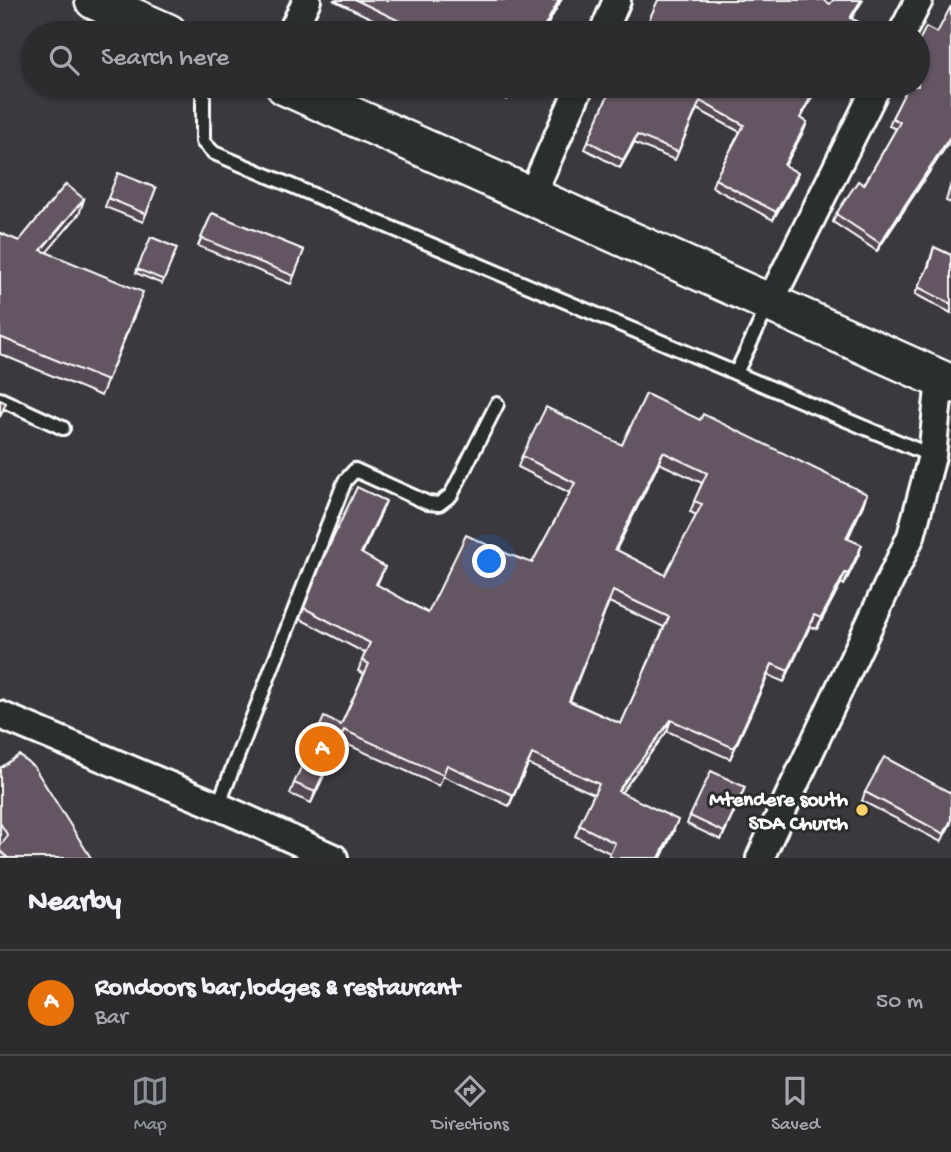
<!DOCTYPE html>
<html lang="en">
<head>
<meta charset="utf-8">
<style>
	body { margin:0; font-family:"Gochi Hand",sans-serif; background:#38373a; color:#f1f3f6 }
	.you { position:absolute; left:490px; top:562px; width:24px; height:24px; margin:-18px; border:5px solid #fff; border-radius:50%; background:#1a73e8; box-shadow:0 0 0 10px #1a73e833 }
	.badge { display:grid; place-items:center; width:46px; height:46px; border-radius:50%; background:#8c9099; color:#fff; font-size:23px; font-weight:700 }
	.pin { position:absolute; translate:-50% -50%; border:4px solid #fff; box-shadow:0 2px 7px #0006 }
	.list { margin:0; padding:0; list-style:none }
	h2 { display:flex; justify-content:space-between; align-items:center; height:91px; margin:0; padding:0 28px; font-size:30px }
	h2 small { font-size:23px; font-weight:400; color:#a6a7aa }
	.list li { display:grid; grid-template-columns:46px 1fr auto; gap:21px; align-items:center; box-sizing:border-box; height:105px; padding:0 28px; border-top:2px solid #48474a }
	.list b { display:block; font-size:26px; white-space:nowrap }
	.list p { margin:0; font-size:23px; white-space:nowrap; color:#a6a7aa }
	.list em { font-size:23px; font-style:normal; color:#a6a7aa }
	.icon { flex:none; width:38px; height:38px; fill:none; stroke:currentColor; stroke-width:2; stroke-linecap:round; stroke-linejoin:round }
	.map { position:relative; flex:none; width:951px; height:858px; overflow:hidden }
	.search { position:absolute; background:#2c2b2e; box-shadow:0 2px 5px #0004; left:21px; right:21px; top:21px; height:77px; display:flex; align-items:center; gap:18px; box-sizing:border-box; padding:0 24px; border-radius:38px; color:#a6a7aa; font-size:26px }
	.sheet { height:196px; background:#2c2b2e }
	nav { display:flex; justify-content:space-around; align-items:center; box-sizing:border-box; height:98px; border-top:2px solid #48474a; background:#2c2b2e; font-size:19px; color:#a6a7aa }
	nav a { display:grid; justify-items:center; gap:4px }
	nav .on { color:#8c9099 }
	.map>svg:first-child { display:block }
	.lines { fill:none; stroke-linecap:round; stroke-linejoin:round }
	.lane-casing { stroke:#fff; stroke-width:18 }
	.street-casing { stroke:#fff; stroke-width:32 }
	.secondary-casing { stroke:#fff; stroke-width:42 }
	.lane { stroke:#2a2d2e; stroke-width:12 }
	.street { stroke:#2a2d2e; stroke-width:26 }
	.secondary { stroke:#2a2d2e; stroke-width:37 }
	.wall { fill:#554a54; stroke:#fff; stroke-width:2; fill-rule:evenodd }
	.shaded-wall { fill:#453c45; stroke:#fff; stroke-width:2 }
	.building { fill:#635662; stroke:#fff; stroke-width:2; fill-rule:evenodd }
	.poi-dot { fill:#ffd166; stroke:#2a2d2e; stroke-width:2.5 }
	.labels { text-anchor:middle; stroke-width:6; stroke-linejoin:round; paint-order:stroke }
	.poi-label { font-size:21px; font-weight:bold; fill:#fff; stroke:#2a2d2e; text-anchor:end }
</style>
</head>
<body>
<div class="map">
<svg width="951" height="858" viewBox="0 0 951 858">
	<rect width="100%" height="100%" fill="#3b393e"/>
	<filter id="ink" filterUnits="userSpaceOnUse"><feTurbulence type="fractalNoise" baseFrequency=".0143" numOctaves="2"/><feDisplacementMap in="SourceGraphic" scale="14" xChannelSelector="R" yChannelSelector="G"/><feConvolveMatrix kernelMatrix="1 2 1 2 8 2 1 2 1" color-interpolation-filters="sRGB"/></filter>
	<g filter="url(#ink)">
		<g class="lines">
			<defs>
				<g id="lane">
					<path d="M203 86V142L214 153 932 456"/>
					<path d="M736 373 769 304"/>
					<path d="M0 399 63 428"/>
					<path d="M218 806 345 481 355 470 428 503 439 504 451 495 497 404"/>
				</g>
				<g id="street">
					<path d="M291 33 307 0"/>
					<path d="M603 33 617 0"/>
					<path d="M902 33 919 0"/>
					<path d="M531 197 580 86"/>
					<path d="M769 304 877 86"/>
					<path d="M0 715 218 806 334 858"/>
					<path d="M760 858 911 536 932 456 940 379"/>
				</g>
				<g id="secondary">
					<path d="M94 0 168 33"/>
					<path d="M285 86 951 384"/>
				</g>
			</defs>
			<!-- lane casing -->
			<use href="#lane" class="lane-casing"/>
			<!-- street casing -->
			<use href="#street" class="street-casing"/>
			<!-- secondary casing -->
			<use href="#secondary" class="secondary-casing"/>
			<!-- lane -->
			<use href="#lane" class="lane"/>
			<!-- street -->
			<use href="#street" class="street"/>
			<!-- secondary -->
			<use href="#secondary" class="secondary"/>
		</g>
		<!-- wall -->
		<g class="wall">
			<path d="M333 0H561L543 33H402Z"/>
			<path d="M937 33 951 139 877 251 833 222 836 214 864 185 896 129 889 126 892 118Z"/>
			<path d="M481 86H514L507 100Z"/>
			<path d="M612 86 801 118 807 122 804 130 785 166 798 173 795 181 773 220 712 187 715 179 740 132 697 109 675 160 634 143 620 168 585 149Z"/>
			<path d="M118 173 156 188 143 222 105 207Z"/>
			<path d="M951 183V203L946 201Z"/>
			<path d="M84 199 79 214 46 252 138 307 101 396 0 354V233L19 241Z"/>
			<path d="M212 213 304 250 291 284 198 246Z"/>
			<path d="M151 237 177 248 162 284 136 273Z"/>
			<path d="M934 247 951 255V313L915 294 927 269Z"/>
			<path d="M646 394 863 505 848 538 862 545 858 556 844 585 841 583 817 629 810 626 784 682 768 675 730 759 667 731 621 793 674 831 661 858H608L610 853 575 836 594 794 528 764 509 806 443 776 439 786 340 741 311 803 290 794 294 783 341 725 364 674 358 671 365 653 300 619 325 555 382 511 362 554 385 567 377 585 428 613 510 555 532 563 570 493 518 467 522 456 622 445ZM659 463 702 483 690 512 697 515 665 575 616 550ZM609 602 664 627 621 724 570 701Z"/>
			<path d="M0 768 91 858H0Z"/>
			<path d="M865 792 951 793V823L941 842 862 801Z"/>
			<path d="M742 795 721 840 687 824 690 816Z"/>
		</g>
		<!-- shaded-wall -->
		<g class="shaded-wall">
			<path d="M559 0H561L543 33H541Z"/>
			<path d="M861 0H863L847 26 850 18Z"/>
			<path d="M816 86H818L797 126 800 118Z"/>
			<path d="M807 122 804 130 781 173 784 165Z"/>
			<path d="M637 135 634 143 620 168 623 160Z"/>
			<path d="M951 135V139L877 251 880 243Z"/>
			<path d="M798 173 795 181 773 220 776 212Z"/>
			<path d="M84 199 79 214 36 265 41 250Z"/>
			<path d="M663 452 659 463 611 560 615 549Z"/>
			<path d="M867 494 863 505 843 549 846 538Z"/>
			<path d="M386 501 382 511 357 564 361 553Z"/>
			<path d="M862 545 858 556 844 585 848 574Z"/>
			<path d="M845 573 841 583 817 629 821 618Z"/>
			<path d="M814 615 810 626 784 682 788 671Z"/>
			<path d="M772 664 768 675 730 759 734 748Z"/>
			<path d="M671 720 667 731 614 802 618 791Z"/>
			<path d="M344 730 340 741 311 803 315 792Z"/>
			<path d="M532 754 528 764 509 806 513 795Z"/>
			<path d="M745 787 742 795 721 840 724 832Z"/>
			<path d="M678 820 661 858H659Z"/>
		</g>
		<!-- building -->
		<g class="building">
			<path d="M356 0H559L541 33H424Z"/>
			<path d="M658 0H823L830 4 833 0H861L850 18 859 22 854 33H643Z"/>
			<path d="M951 6V135L880 243 836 214 858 181 864 185 900 122 892 118 908 86H918V43L926 27 937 33Z"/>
			<path d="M501 86H513L510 91Z"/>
			<path d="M612 86H816L800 118 807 122 784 165 798 173 776 212 715 179 744 125 700 101 678 152 637 135 623 160 588 141Z"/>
			<path d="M118 173 156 188 146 214 108 198Z"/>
			<path d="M66 184 84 199 41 250 143 292 107 381 0 337V233L19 241Z"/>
			<path d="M212 213 304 250 294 276 201 238Z"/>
			<path d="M151 237 177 248 164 280 137 269Z"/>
			<path d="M934 247 951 255V304L918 287 929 266Z"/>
			<path d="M646 394 700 420 703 414 867 494 846 538 862 545 848 574 845 573 821 618 814 615 788 671 772 664 734 748 671 720 618 791 678 820 659 858H613L609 856 615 843 579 825 599 784 532 754 513 795 447 765 443 775 344 730 315 792 294 783 324 717 341 725 369 664 362 660 370 643 304 608 325 555 357 487 386 501 361 553 385 567 376 584 428 613 466 535 510 555 532 563 575 483 522 456 546 407 622 445ZM663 452 707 473 694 501 702 504 665 575 615 549ZM613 591 669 617 621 724 569 701Z"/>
			<path d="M0 400 6 403 0 417Z"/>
			<path d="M19 755 34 767 91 858H8L0 851V846L8 836 0 823V768Z"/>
			<path d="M884 757 951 793V820L944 834 865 792Z"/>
			<path d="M711 771 745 787 724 832 690 816Z"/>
		</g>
	</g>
	<!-- markers -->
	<circle class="poi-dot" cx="862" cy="810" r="7"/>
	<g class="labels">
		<!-- poi labels -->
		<g class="poi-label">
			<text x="848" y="805">Mtendere south<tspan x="848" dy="24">SDA Church</tspan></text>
		</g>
	</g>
</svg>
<div class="you"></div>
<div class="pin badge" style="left:322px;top:749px;background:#e8710a">A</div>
<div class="search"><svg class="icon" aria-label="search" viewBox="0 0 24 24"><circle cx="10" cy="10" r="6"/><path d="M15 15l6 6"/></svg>Search here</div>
</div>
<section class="sheet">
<h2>Nearby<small></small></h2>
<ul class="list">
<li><span class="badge" style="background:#e8710a">A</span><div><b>Rondoors bar,lodges &amp; restaurant</b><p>Bar</p></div><em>50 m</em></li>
</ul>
</section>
<nav>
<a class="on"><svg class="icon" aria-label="map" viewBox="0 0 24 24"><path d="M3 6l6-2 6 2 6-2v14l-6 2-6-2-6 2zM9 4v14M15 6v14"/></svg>Map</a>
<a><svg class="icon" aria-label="directions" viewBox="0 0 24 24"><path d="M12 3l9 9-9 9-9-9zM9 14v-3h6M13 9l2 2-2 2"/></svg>Directions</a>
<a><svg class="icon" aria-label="saved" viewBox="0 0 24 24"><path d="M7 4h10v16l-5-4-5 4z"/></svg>Saved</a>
</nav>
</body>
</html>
